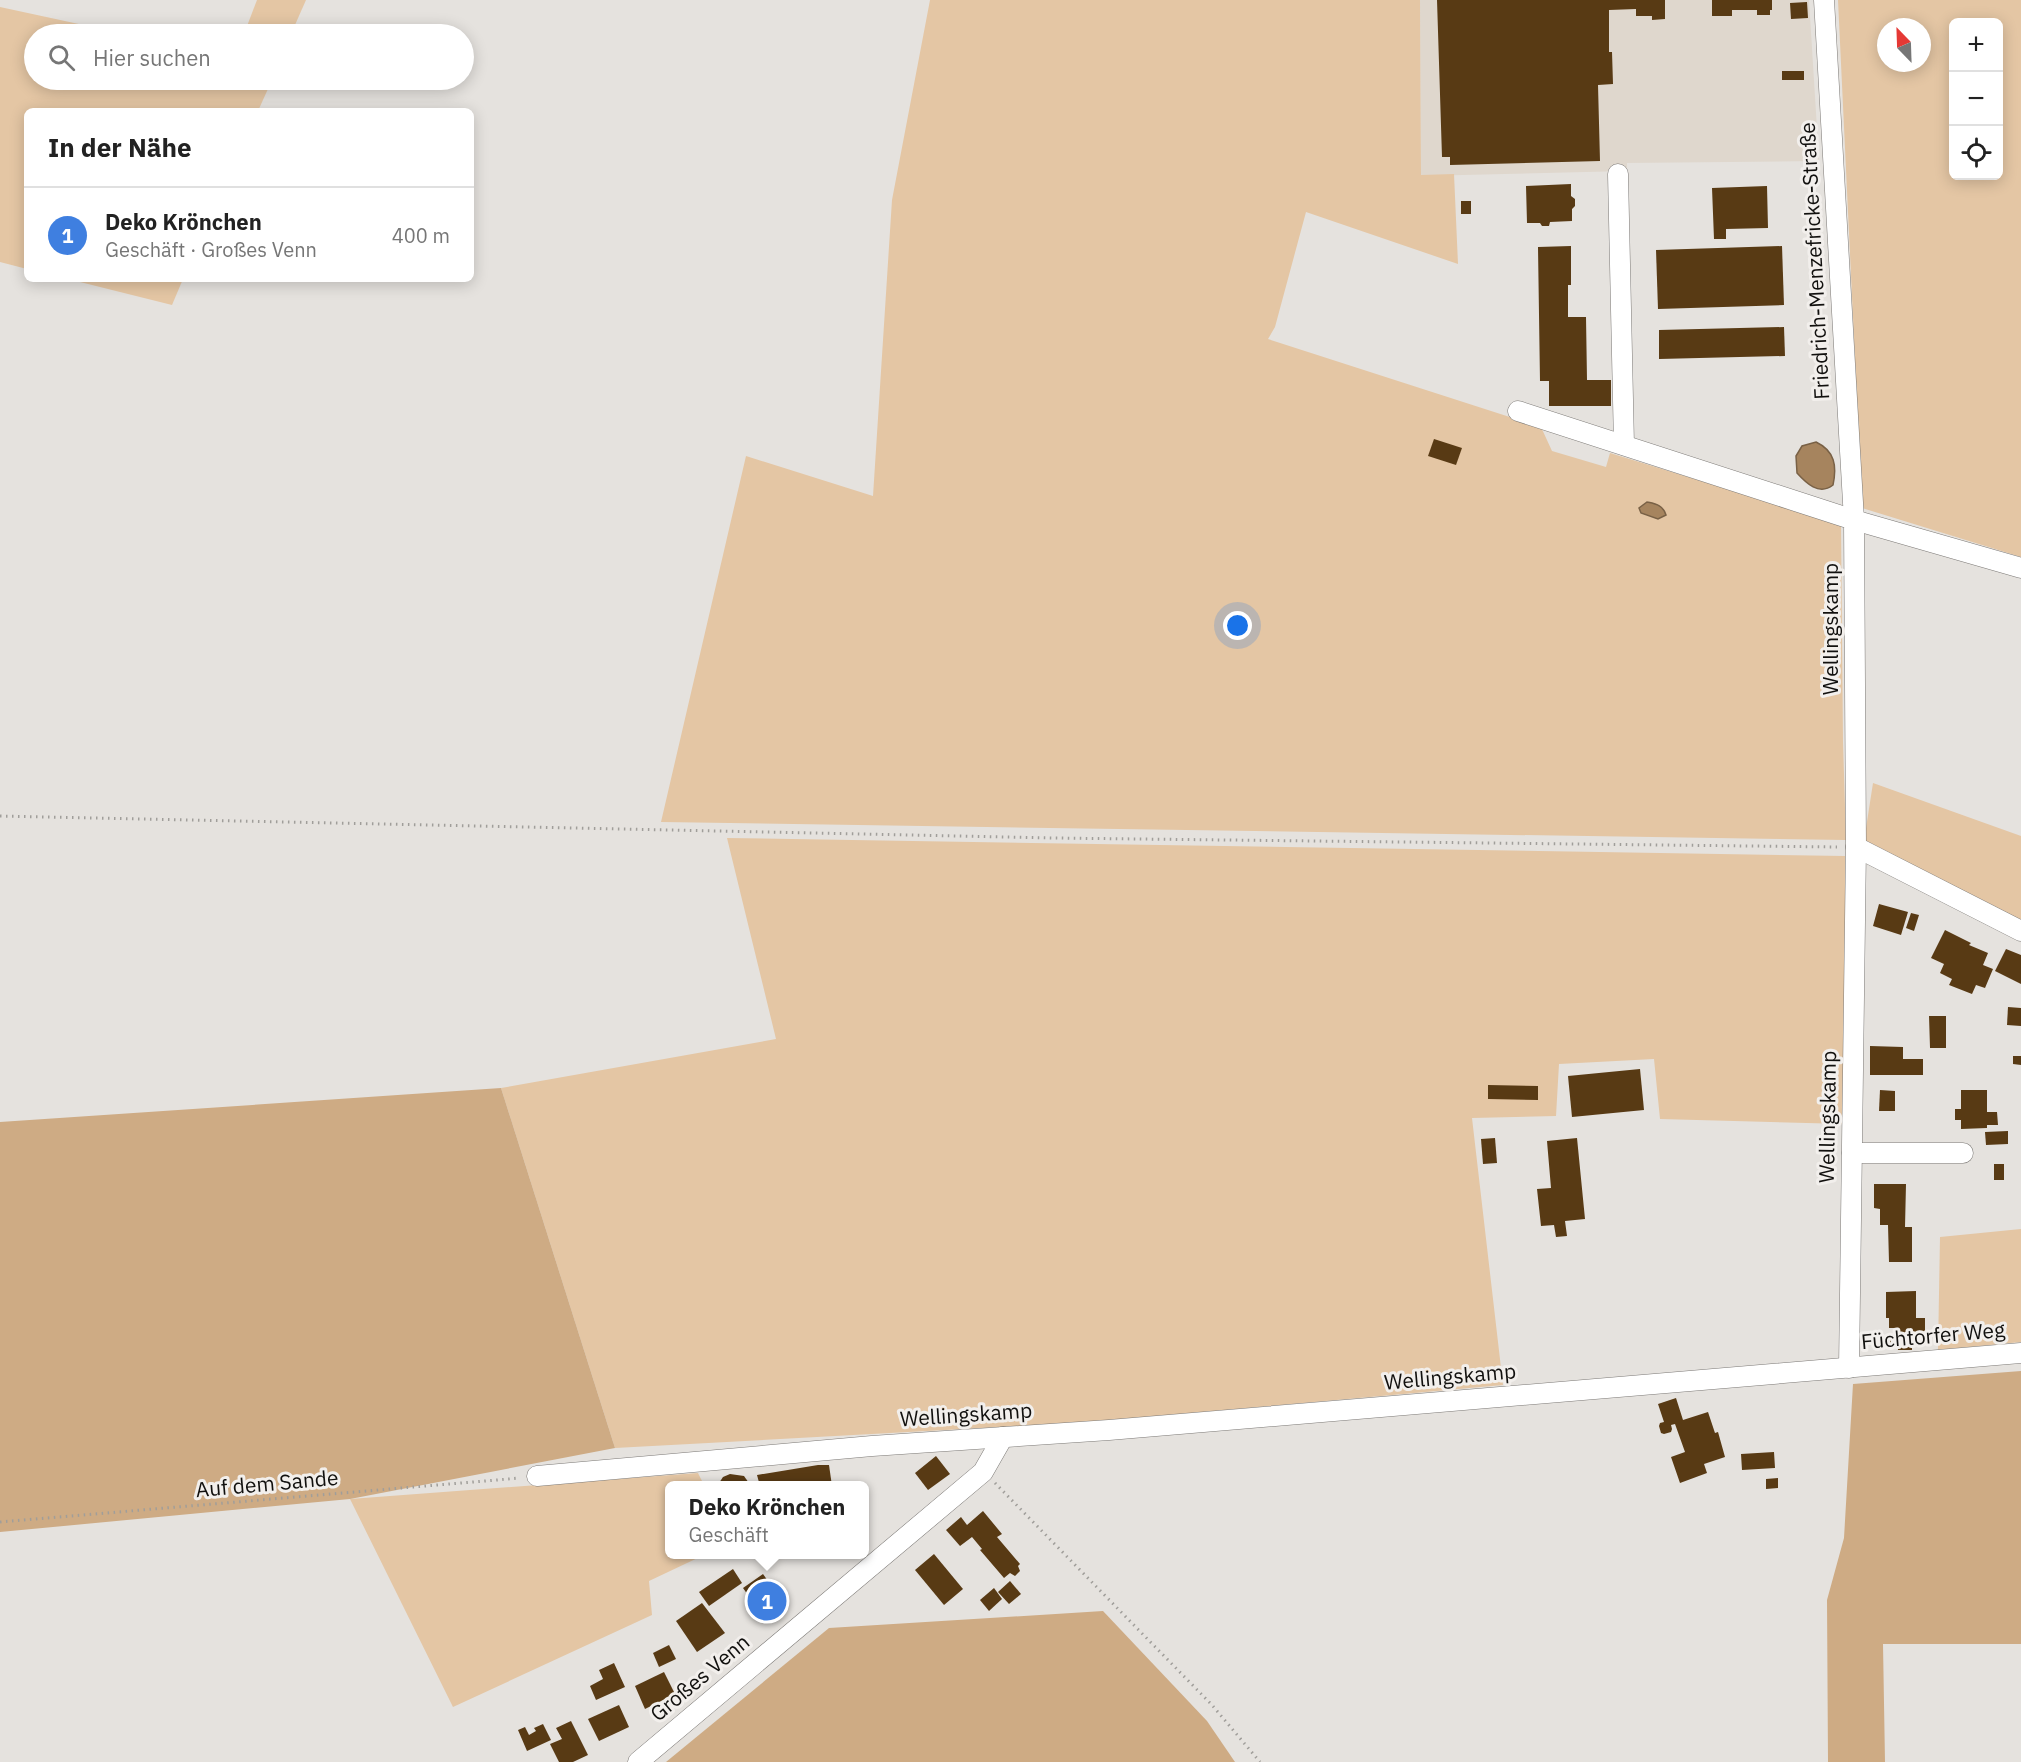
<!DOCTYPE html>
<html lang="de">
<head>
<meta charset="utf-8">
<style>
	body { margin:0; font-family:"IBM Plex Sans",sans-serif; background:#f2f2f2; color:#222 }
	.controls { position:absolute; right:18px; top:18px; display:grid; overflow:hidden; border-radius:9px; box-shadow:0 3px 15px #0003 }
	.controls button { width:54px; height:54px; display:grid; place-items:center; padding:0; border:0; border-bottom:2px solid #e0e0e0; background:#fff; color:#222; font:30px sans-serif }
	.compass { position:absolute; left:1877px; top:18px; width:54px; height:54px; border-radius:50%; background:#fff; box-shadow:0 3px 15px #0003; rotate:337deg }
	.you { position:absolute; left:1238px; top:626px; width:21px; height:21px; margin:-15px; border:4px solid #fff; border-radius:50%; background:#1a73e8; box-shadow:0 0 0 9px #1a73e833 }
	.badge { display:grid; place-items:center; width:39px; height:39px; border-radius:50%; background:#7c3aed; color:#fff; font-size:20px; font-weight:700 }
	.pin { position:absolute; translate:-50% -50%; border:3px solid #fff; box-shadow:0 2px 6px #0006 }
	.popup { position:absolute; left:665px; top:1481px; width:204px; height:78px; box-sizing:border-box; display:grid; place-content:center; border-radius:9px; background:#fff; filter:drop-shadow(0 2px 4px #0005); font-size:20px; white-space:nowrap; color:#767676 }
	.popup b { font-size:22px; color:#222 }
	.popup::after { content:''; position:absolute; left:50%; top:100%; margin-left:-12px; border:12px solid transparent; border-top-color:#fff }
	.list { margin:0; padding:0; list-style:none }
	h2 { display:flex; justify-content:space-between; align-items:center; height:78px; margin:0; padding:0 24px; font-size:26px }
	h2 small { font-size:20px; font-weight:400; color:#767676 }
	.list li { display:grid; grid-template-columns:39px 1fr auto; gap:18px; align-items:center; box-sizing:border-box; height:96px; padding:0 24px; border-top:2px solid #e0e0e0 }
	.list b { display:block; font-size:22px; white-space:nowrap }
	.list p { margin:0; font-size:20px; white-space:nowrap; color:#767676 }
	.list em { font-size:20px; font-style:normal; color:#767676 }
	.icon { flex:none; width:33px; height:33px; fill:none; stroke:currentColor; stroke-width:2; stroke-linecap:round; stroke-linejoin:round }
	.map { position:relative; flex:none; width:2021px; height:1762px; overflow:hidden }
	.search { position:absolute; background:#fff; box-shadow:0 3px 15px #0003; left:24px; top:24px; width:450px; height:66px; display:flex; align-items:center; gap:15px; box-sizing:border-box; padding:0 21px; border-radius:33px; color:#767676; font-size:22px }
	.panel { position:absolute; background:#fff; box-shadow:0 3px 15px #0003; left:24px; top:108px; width:450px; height:174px; border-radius:9px }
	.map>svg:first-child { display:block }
	.built { fill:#dfd7cd }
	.green { fill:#e4c6a4; fill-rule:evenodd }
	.forest { fill:#ceab84 }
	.water { fill:#a6845e; stroke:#796146; stroke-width:1.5 }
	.building { fill:#583a14 }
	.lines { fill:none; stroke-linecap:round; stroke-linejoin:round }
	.minor-casing { stroke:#7c7976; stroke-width:21 }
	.path { stroke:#a09e9a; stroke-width:3; stroke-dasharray:1.5 4.5; stroke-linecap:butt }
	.minor { stroke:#fff; stroke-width:20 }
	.labels { text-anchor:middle; stroke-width:6; stroke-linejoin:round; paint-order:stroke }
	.street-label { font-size:21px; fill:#11100e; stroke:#f2efec }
</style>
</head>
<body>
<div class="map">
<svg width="2021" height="1762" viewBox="0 0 2021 1762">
	<rect width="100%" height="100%" fill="#e5e2de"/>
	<!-- built -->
	<path class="built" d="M1420 0H1809L1819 161 1627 163V171L1421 176Z"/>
	<!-- green -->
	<g class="green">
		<path d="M257 0H306L291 34H244Z"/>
		<path d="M930 0H1420L1421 175 1454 174 1458 264 1306 212 1275 327 1268 339 1541 427 1552 451 1606 467 1610 453 1841 524 1843 742 1846 840 661 822 746 456 873 496 892 200Z"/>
		<path d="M1838 0H2021V557L1862 508ZM1954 22H1998V176H1954ZM1886 27H1922V63H1886Z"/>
		<path d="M0 7 125 34H34V80H272L258 111H27V269L0 262Z"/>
		<path d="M68 279H183L172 305Z"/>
		<path d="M1873 783 2021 836V920L1864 841Z"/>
		<path d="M727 838 1845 856V1124L1660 1119 1654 1059 1559 1064 1556 1116 1472 1118 1503 1385 1092 1422 615 1448 501 1088 776 1039Z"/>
		<path d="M2021 1229V1342L1938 1350 1940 1237Z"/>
		<path d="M698 1473 704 1485 670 1486V1554L704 1555 649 1581 652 1615 453 1707 350 1499Z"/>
	</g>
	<!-- forest -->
	<g class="forest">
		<path d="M501 1088 615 1448 350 1499 0 1532V1122Z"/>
		<path d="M2021 1371V1644H1883L1885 1762H1828L1827 1600 1844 1538 1853 1384Z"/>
		<path d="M1103 1611 1207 1721 1235 1762H666L829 1628Z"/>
	</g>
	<!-- water -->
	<g class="water">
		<path d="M1816 442C1835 451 1837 466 1833 485 1819 496 1806 483 1797 473L1796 456 1802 446Z"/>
		<path d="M1647 502C1656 504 1663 505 1666 515L1658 519 1641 513 1639 508Z"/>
	</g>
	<!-- building -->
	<g class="building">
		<path d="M1437 0H1665V19L1652 20V16H1636V9L1609 10V52H1612L1613 84 1598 85 1600 161 1450 165V157H1442Z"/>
		<path d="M1712 0H1772V10H1770V15H1757V10H1732V16H1712Z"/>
		<path d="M1807 2 1808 18 1791 19 1790 3Z"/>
		<rect x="1782" y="71" width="22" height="9"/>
		<path d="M1571 184V196L1575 199V206L1572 209V221L1550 222 1549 226H1542L1540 223H1527L1526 186Z"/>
		<path d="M1767 186 1768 228 1726 229V239H1714L1712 188Z"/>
		<rect x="1461" y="201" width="10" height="13"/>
		<path d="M1571 246V285H1568V317H1586L1587 380H1611V406H1549V381H1540L1538 247Z"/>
		<path d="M1782 246 1784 305 1658 309 1656 250Z"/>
		<path d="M1784 327 1785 356 1659 359V330Z"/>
		<path d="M1434 439 1462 448 1456 465 1428 456Z"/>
		<path d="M1879 904 1908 912 1901 935 1873 926Z"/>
		<path d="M1911 913 1919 915 1914 931 1906 928Z"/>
		<path d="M1945 930 1971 943 1969 945 1988 953 1983 965 1993 969 1985 988 1976 985 1972 994 1949 985 1952 979 1940 973 1944 964 1931 958Z"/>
		<path d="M2006 949 2021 955V984L1995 971Z"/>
		<path d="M2008 1007 2021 1008V1026L2007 1025Z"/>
		<path d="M1929 1016H1946V1048H1930Z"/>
		<path d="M1870 1046 1903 1047V1059H1923V1075H1870Z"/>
		<path d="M2013 1056H2021V1065L2013 1064Z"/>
		<path d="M1640 1069 1644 1110 1572 1117 1568 1076Z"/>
		<path d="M1488 1085 1538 1086V1100L1488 1099Z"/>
		<path d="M1880 1090 1895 1091V1111H1879Z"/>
		<path d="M1961 1090H1987V1112H1997L1998 1125H1987V1128L1961 1129V1120H1955V1109H1961Z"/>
		<path d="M2008 1131V1144L1986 1145 1985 1132Z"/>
		<path d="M1495 1138 1497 1163 1483 1164 1481 1139Z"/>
		<path d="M1577 1138 1585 1219 1565 1221 1567 1236 1556 1237 1554 1225 1541 1226 1537 1189 1551 1188 1547 1141Z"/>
		<rect x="1994" y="1164" width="10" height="16"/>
		<path d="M1874 1184H1906L1905 1227H1912V1262H1889L1888 1225H1880V1209L1874 1208Z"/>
		<path d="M1916 1291V1318H1925V1338H1912V1350H1898L1897 1337H1894V1328H1889V1318H1886V1292Z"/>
		<rect x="1873" y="1336" width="18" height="12"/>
		<path d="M1676 1398 1683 1420 1708 1412 1715 1433 1718 1432 1725 1457 1704 1464 1707 1473 1680 1483 1671 1457 1685 1452 1675 1424 1671 1425 1672 1429 1671 1432 1664 1434 1661 1433 1659 1426 1660 1423 1664 1422 1658 1404Z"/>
		<path d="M1774 1452 1775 1468 1742 1470 1741 1454Z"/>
		<path d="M936 1456 950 1474 928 1490 915 1473Z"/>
		<path d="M818 1465H829L832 1486H760L757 1475Z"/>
		<path d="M730 1474 744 1476 751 1486H717L723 1477Z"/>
		<path d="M1778 1478V1488L1766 1489V1479Z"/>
		<path d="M983 1511 1002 1534 997 1537 1020 1564 1018 1566 1020 1571 1015 1576 1010 1573 1004 1578 980 1550 982 1549 972 1537 960 1546 946 1530 961 1517 967 1525Z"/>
		<path d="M934 1554 963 1589 944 1605 915 1570Z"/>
		<path d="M733 1569 742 1583 709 1606 699 1592Z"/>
		<path d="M763 1574 782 1601 759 1616 753 1607 755 1605 743 1588Z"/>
		<path d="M1010 1581 1021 1594 1009 1604 998 1592Z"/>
		<path d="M994 1588 1002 1599 989 1611 980 1600Z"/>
		<path d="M702 1603 725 1633 697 1652 676 1621Z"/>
		<path d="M669 1645 676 1659 659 1667 653 1653Z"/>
		<path d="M614 1663 625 1687 596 1700 590 1686 603 1679 599 1670Z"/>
		<path d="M664 1672 675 1694 645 1709 635 1686Z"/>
		<path d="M619 1705 629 1727 599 1741 588 1719Z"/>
		<path d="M571 1721 588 1755 573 1762H559L550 1744 562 1739 556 1728Z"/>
		<path d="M543 1724 551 1740 527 1751 518 1730 525 1727 529 1735 536 1731 534 1728Z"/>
	</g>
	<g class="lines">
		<defs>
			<g id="minor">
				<path d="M1824 0 1854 520 2021 568"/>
				<path d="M1618 174 1624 445"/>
				<path d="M1518 411 1854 520 1856 847 1849 1368"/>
				<path d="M1856 847 2021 931"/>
				<path d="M1852 1153H1963"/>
				<path d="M537 1476 872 1446 1109 1430 2021 1353"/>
				<path d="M638 1762 983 1472 1003 1437"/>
			</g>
		</defs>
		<!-- minor casing -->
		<use href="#minor" class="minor-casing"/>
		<!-- path -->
		<g class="path">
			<path d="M0 816 1053 838 1837 847"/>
			<path d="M995 1483 1212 1705 1260 1762"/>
			<path d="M0 1522 520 1478"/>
		</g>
		<!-- minor -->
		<use href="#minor" class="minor"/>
	</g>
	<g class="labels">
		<!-- street labels -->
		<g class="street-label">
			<text transform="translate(1815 261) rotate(-93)" y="7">Friedrich-Menzefricke-Straße</text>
			<text transform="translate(1831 629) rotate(-90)" y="7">Wellingskamp</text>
			<text transform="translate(1828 1117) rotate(-89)" y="7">Wellingskamp</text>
			<text transform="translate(1933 1336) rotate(-5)" y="7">Füchtorfer Weg</text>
			<text transform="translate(1450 1377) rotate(-5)" y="7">Wellingskamp</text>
			<text transform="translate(966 1415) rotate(-4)" y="7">Wellingskamp</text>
			<text transform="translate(267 1484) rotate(-5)" y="7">Auf dem Sande</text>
			<text transform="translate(700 1678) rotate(-40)" y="7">Großes Venn</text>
		</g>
	</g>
</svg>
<div class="controls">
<button>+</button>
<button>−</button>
<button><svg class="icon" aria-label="locate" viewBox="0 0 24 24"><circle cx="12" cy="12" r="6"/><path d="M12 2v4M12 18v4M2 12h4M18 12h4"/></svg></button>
</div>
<svg class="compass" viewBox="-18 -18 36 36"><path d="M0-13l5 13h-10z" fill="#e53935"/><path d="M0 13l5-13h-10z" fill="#767676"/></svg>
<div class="you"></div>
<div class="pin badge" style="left:767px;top:1601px;background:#3f7fe0">1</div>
<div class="popup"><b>Deko Krönchen</b>Geschäft</div>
<div class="search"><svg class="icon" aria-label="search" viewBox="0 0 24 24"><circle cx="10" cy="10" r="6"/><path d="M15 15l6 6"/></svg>Hier suchen</div>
<section class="panel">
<h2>In der Nähe<small></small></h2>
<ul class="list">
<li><span class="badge" style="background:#3f7fe0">1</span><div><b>Deko Krönchen</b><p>Geschäft · Großes Venn</p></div><em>400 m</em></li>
</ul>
</section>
</div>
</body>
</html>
